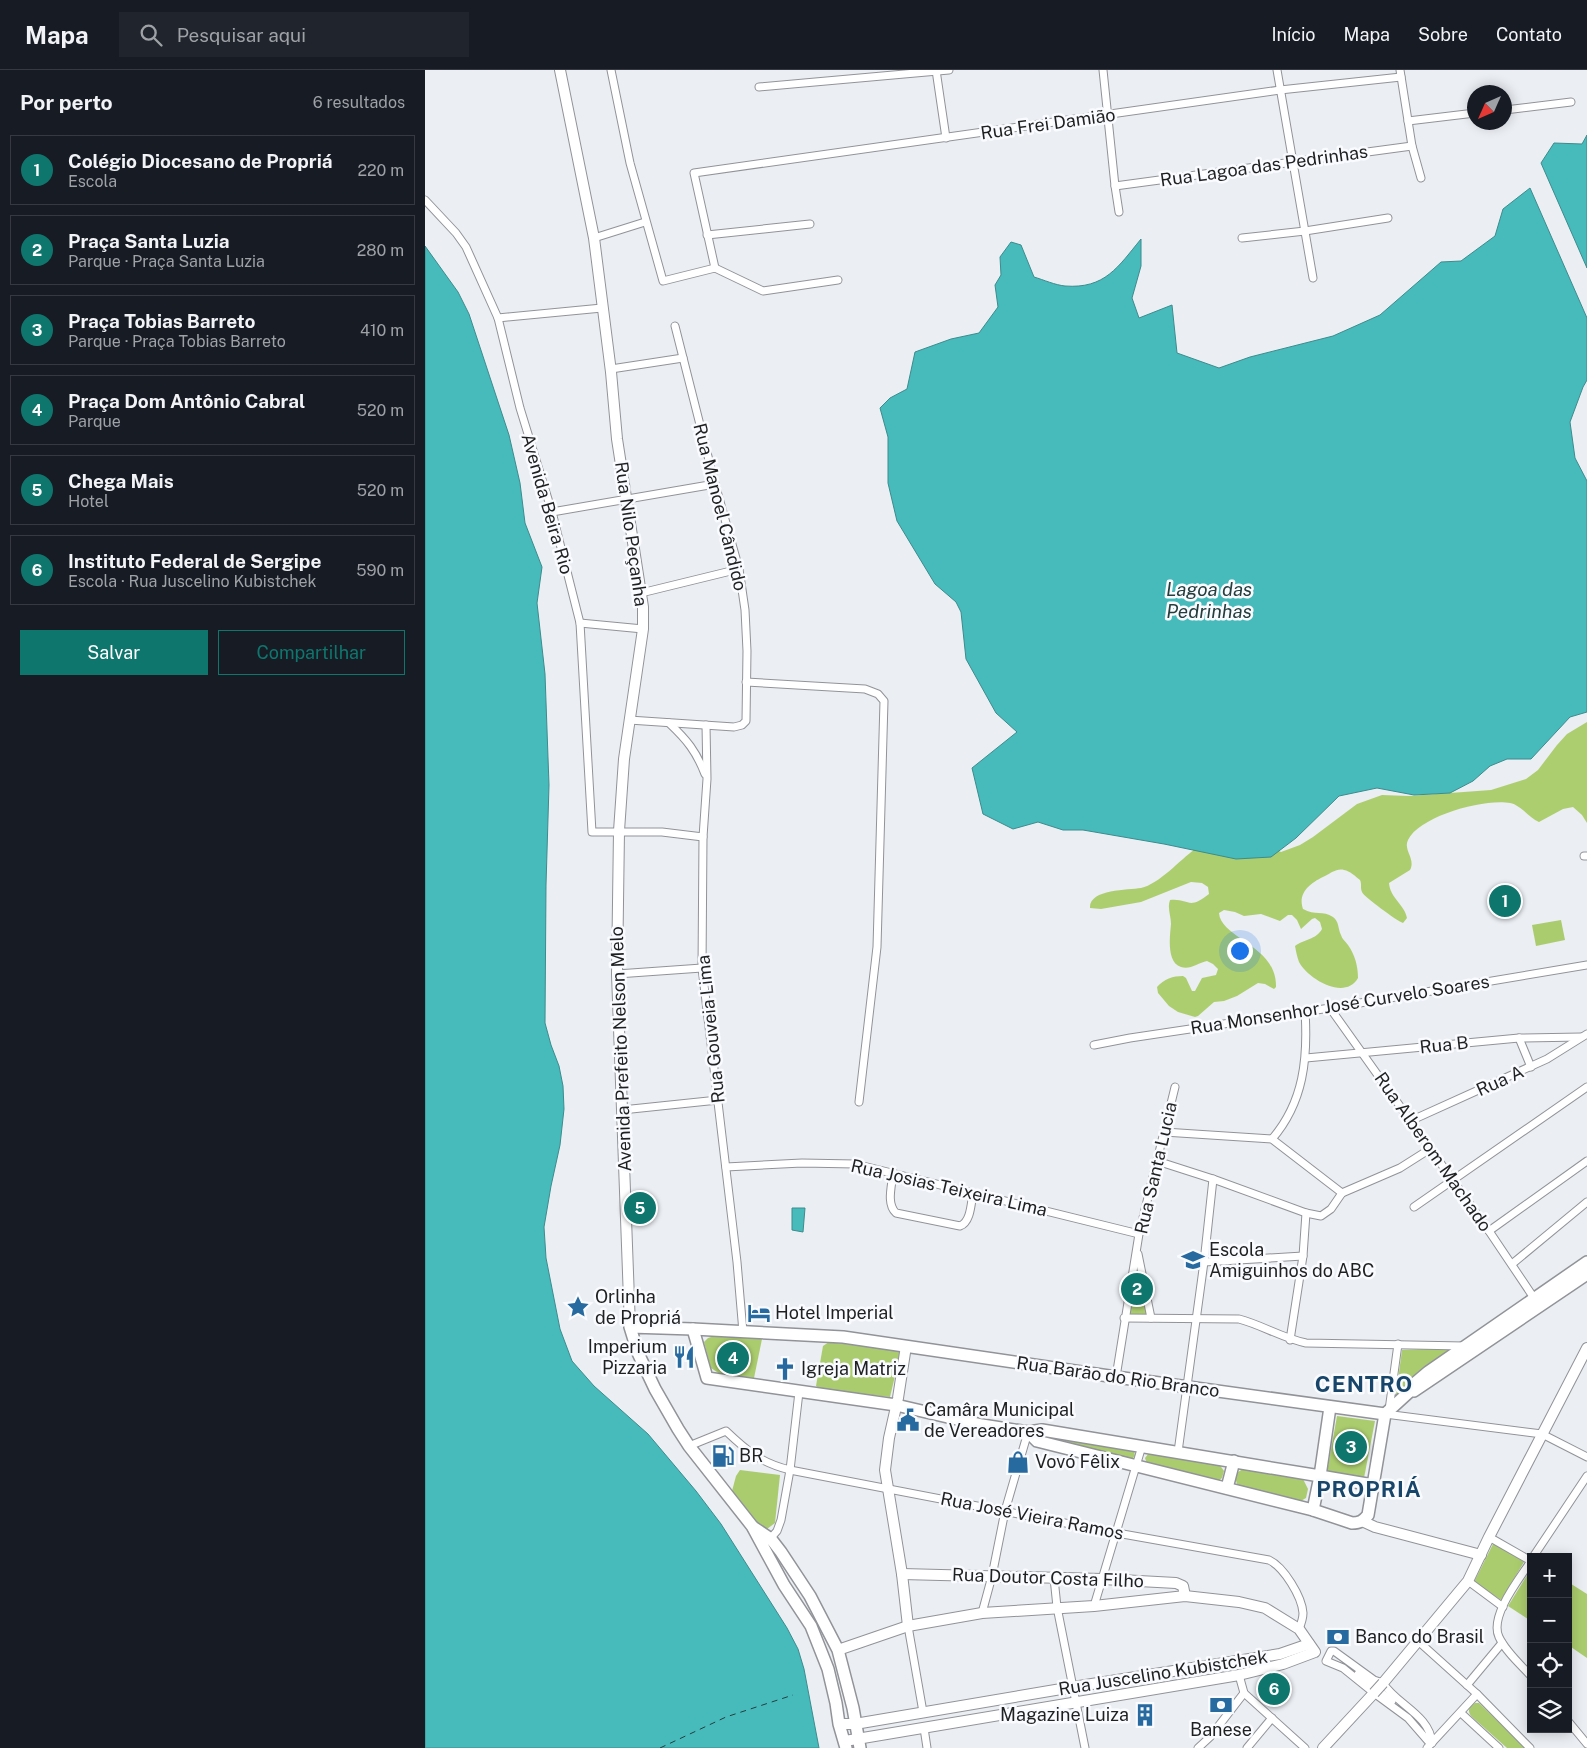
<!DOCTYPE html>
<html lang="pt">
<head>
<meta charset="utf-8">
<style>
	body { margin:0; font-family:"Public Sans",sans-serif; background:#20242c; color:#f1f3f6 }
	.controls { position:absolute; right:15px; bottom:15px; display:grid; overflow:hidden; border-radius:0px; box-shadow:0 2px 12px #0003 }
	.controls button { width:45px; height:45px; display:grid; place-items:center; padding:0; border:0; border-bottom:1px solid #363941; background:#171b24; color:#f1f3f6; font:25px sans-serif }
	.compass { position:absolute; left:1042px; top:15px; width:45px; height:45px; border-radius:50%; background:#171b24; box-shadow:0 2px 12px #0003; rotate:225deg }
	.you { position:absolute; left:814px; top:880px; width:18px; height:18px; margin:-12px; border:4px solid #fff; border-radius:50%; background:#1a73e8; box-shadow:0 0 0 8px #1a73e833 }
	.badge { display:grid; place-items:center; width:32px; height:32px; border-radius:50%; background:#0f766e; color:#fff; font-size:16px; font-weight:700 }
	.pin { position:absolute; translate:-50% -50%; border:2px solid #fff; box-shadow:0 1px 5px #0006 }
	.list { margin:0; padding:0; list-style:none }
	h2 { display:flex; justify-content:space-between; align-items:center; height:65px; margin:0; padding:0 20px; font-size:21px }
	h2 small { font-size:16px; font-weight:400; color:#9ea1a6 }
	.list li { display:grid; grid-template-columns:32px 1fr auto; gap:15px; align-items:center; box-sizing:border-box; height:70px; margin:0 10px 10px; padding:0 10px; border:1px solid #363941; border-radius:0px }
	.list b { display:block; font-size:19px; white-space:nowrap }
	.list p { margin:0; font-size:16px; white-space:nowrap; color:#9ea1a6 }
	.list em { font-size:16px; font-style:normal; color:#9ea1a6 }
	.actions { display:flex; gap:10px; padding:15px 20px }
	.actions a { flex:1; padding:11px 0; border:1px solid #0f766e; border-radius:0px; text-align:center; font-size:18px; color:#0f766e }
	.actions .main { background:#0f766e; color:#fff }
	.icon { flex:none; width:28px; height:28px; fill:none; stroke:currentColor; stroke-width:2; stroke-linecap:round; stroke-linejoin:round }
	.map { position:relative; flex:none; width:1162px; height:1678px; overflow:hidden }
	header { display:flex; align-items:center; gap:30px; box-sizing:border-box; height:70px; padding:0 25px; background:#171b24; border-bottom:1px solid #363941 }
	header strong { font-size:24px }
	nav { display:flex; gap:28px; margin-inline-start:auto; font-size:18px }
	.search { width:350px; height:45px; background:#20242c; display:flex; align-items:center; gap:12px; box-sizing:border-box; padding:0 18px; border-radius:0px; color:#9ea1a6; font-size:19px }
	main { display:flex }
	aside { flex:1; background:#171b24 }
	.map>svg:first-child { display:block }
	.green { fill:#abcc6e }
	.forest { fill:#adce6f }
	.water { fill:#47bbbb; stroke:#3b8c8d }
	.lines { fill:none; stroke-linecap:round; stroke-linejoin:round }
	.ferry { stroke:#243e3e; stroke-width:1; stroke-dasharray:6 5; stroke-linecap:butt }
	.street-casing { stroke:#919398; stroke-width:9 }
	.secondary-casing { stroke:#919398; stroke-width:12 }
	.primary-casing { stroke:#919398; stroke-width:14 }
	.street { stroke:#fff; stroke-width:7 }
	.secondary { stroke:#fff; stroke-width:10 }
	.primary { stroke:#fff; stroke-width:11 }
	.secondary-bridge-casing { stroke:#919398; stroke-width:12; stroke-linecap:butt }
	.secondary-bridge { stroke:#fff; stroke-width:10 }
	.labels { text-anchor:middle; stroke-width:5; stroke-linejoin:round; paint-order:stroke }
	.street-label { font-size:18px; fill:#1f2022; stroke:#fafbff }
	.poi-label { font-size:18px; fill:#1f2022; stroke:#fafbff; text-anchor:start }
	.water-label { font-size:19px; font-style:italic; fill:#243e3e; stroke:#fafbff }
	.district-label { font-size:22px; font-weight:bold; letter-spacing:1px; fill:#17466a; stroke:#fafbff }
</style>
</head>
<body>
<header>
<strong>Mapa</strong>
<div class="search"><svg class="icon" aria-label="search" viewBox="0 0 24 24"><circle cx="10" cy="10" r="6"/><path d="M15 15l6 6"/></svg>Pesquisar aqui</div>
<nav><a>Início</a><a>Mapa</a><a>Sobre</a><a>Contato</a></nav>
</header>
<main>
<aside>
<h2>Por perto<small>6 resultados</small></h2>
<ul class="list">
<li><span class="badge">1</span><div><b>Colégio Diocesano de Propriá</b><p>Escola</p></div><em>220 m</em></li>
<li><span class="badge">2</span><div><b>Praça Santa Luzia</b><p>Parque · Praça Santa Luzia</p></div><em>280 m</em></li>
<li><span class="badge">3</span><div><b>Praça Tobias Barreto</b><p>Parque · Praça Tobias Barreto</p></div><em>410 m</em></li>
<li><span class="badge">4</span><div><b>Praça Dom Antônio Cabral</b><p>Parque</p></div><em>520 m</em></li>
<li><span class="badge">5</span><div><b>Chega Mais</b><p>Hotel</p></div><em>520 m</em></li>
<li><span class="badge">6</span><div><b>Instituto Federal de Sergipe</b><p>Escola · Rua Juscelino Kubistchek</p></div><em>590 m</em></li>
</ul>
<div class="actions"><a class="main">Salvar</a><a>Compartilhar</a></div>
</aside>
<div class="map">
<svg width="1162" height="1678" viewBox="0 0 1162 1678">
	<rect width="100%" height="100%" fill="#ebeef3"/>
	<!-- green -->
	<g class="green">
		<path d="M1136 850 1140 870 1111 876 1107 855Z"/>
		<path d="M712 1194 722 1244H704Z"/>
		<path d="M289 1266 337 1269 329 1308 295 1304 286 1298 279 1272 283 1268Z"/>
		<path d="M404 1272 476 1281 465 1327 395 1319 391 1316 398 1276Z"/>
		<path d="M1028 1278 971 1325 977 1280Z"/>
		<path d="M912 1346 950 1351 939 1408 902 1402Z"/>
		<path d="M607 1362 709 1380 710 1386 706 1390Z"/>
		<path d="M724 1383 794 1394 799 1401 797 1408 792 1412 722 1394 720 1388Z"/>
		<path d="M818 1399 877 1407 883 1419 881 1428 874 1432 813 1418 810 1407 813 1402Z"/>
		<path d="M315 1400 355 1405 350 1453 342 1459 334 1456 307 1421 311 1406Z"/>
		<path d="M1069 1472 1099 1492 1076 1530 1049 1512Z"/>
		<path d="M1106 1499V1551L1083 1536Z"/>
		<path d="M1143 1512 1162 1524V1588L1143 1575Z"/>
		<path d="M1050 1633H1054L1101 1678H1082L1046 1646C1042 1640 1044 1637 1050 1633Z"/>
	</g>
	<!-- forest -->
	<path class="forest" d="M1162 652V753L1157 745 1148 737 1138 739 1114 752C1104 748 1096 735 1085 733 1060 728 994 746 983 770 978 780 991 789 985 800L964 813C965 828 980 835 982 848L978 853C972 851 938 826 937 822 935 818 937 814 935 810 930 806 925 801 919 800 912 798 906 803 900 806 887 812 872 822 878 839 890 846 898 840 908 847 914 851 913 859 916 865 917 869 920 871 923 875 930 885 933 896 933 908 920 931 883 909 874 892 872 887 871 881 870 876 879 869 891 870 897 859L895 852 890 848 887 849 876 859 872 850 867 845H863L855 851 836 844 819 846 810 842 799 840 794 843C796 869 852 875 851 917L849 919 840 914 833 913 812 926 799 931 789 932 773 946 770 947 753 942 744 936 733 923 732 917C739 909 748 906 758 906L761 908 767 921H770L777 908 791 905 793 899 788 894 782 891C773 893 765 900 756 897 741 892 745 865 746 854 746 846 742 838 745 830 764 828 763 841 784 824L783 817 777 813 766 812 716 832 676 839 665 838C664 819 703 820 716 818 734 814 755 790 770 779H850L856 782 875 775 888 767 932 734 957 725 984 726 1066 720 1101 709 1113 700 1132 675 1142 664Z"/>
	<!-- water -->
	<g class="water">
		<path d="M1162 65V198L1116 93 1129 73 1157 74Z"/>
		<path d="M1105 118 1162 248V310L1158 317 1145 352 1150 388 1162 411V642L1145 647 1106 689H1082L1065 696 1048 711 1025 723 989 725 952 718 914 726 871 768 846 787 811 789 739 774 658 760H638L613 752 588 759 558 744 547 698 592 662 571 643 541 589 536 542 531 532 510 514 472 451 463 413V367L455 338 465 328 482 319 490 282 526 269 554 263 573 237 570 215 576 205 575 187 586 172 596 175 609 207C619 210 630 215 640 216 680 219 693 197 716 169V196L707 228 714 248 747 235 752 283 794 298 825 287 908 266 955 245 1016 192 1036 191 1070 166 1078 139Z"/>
		<path d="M0 176 33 222 44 244 84 365 95 413 100 453 117 497 112 533 120 604 124 715 121 815 120 953 126 975 134 996 138 1016 139 1039 135 1075 126 1116 119 1157 121 1188 135 1259 147 1291 169 1316 223 1364 271 1421 296 1454 362 1558 373 1579 379 1599 394 1678H0Z"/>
		<path d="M367 1138H380L378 1162 367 1160Z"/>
	</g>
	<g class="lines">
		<!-- ferry -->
		<path class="ferry" d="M235 1678 301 1647 368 1625"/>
		<defs>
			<g id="street">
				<path d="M186 0 205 93 238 211 290 198 338 221 413 210"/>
				<path d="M511 0 521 68"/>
				<path d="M678 0 690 116 694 142"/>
				<path d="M852 0 888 208"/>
				<path d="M975 0 987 76 996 108"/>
				<path d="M334 17 524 0"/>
				<path d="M1080 40 1146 32"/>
				<path d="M983 51 1050 43"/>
				<path d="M690 116 987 76"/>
				<path d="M0 130 31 163 41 177 73 248 95 338 127 442 155 553 167 762H237L278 767"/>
				<path d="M282 165 385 154"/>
				<path d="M169 168 220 152"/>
				<path d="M817 168 880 161 963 148"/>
				<path d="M290 198 269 103 855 20 976 7"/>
				<path d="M73 248 177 238"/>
				<path d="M186 299 258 288"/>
				<path d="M127 442 290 414"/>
				<path d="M216 523 314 499"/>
				<path d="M155 553 218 559"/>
				<path d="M321 612 440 619 453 624 459 631 452 877 434 1032"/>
				<path d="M204 650 309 657 317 655 321 651 322 581 320 540 314 499 290 414 250 256"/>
				<path d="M244 653C262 670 271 681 280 704"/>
				<path d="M281 655 282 709 278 767 277 898 312 1192 318 1262"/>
				<path d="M1159 786H1162"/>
				<path d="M192 904 277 898"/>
				<path d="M905 938 1064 1161 1109 1228"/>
				<path d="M1094 968 1106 997"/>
				<path d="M669 975 705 968 905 938 1162 895"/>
				<path d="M881 988 1094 968 1156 967"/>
				<path d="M197 1040 293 1030"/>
				<path d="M985 1051 1122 989 1162 964"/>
				<path d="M739 1062 847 1069 917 1123"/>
				<path d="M847 1069C879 1032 883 988 880 941"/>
				<path d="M732 1091 788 1109 881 1143 896 1146 906 1139 917 1123 975 1098 1005 1079"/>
				<path d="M301 1097 377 1093 430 1094 714 1164"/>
				<path d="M468 1103C467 1115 461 1134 471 1143L535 1156C546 1152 546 1133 548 1123"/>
				<path d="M989 1137 1162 1017"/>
				<path d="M1064 1161 1162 1091"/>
				<path d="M713 1184 726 1248"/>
				<path d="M779 1192 878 1186"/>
				<path d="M1087 1194 1162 1132"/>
				<path d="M699 1248 814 1249C837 1255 857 1268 881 1273L1039 1276"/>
				<path d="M865 1270 878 1186 881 1143"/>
				<path d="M691 1307 714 1164 750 1017"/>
				<path d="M964 1340 973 1274"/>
				<path d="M960 1344 1117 1364 1162 1387"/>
				<path d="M264 1376 301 1361C322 1381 336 1393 365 1400L692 1463 844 1490C859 1497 877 1527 878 1543 878 1549 876 1554 874 1559"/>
				<path d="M753 1382 779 1192 788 1109"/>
				<path d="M1064 1467 1106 1491C1095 1508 1064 1546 1074 1567 1081 1582 1095 1594 1106 1606"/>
				<path d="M343 1471 352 1461 356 1450 365 1400 374 1322"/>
				<path d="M1108 1487 1162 1406"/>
				<path d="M629 1508 632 1537 660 1678"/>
				<path d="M1043 1511 1078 1537"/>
				<path d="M669 1536 717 1376"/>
				<path d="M557 1543 567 1506 580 1441 603 1362"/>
				<path d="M483 1556 498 1642"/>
				<path d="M993 1571 1052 1624 1105 1678"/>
				<path d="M906 1581H909L949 1610 958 1613C971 1634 1005 1645 1007 1673L1003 1671 983 1648 949 1623 918 1598 901 1591Z"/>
				<path d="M933 1604 967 1631"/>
				<path d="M814 1605 819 1623 880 1678"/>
				<path d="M1042 1615 1077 1573"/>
				<path d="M1036 1643 1074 1678"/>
				<path d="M1143 1651 1162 1674"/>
				<path d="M499 1658 502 1678"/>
				<path d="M773 1678 785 1667 819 1623"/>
				<path d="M822 1678 847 1648"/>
				<path d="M1002 1678 1052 1624"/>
			</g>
			<g id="secondary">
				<path d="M135 0 169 168 186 302 192 369 218 537V559L199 689 194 761 192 904 205 1257"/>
				<path d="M481 1276 473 1328 464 1368 460 1400 477 1504 483 1556"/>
				<path d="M937 1451 950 1457 1056 1485"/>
				<path d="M477 1504 677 1509 751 1513 758 1516 760 1526"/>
				<path d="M413 1580 483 1556 557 1543 669 1536 760 1526 814 1532 840 1538 874 1559 890 1582 858 1594 814 1605 420 1671"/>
				<path d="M958 1613 1043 1511 1064 1467 1162 1278"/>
				<path d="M414 1654H430L648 1617 855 1584 884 1574"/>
				<path d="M898 1678 949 1623"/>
			</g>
			<g id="primary">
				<path d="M268 1259 282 1308 471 1335 557 1355 603 1362 617 1360 895 1406 905 1337"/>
				<path d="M989 1321 1162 1204"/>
				<path d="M960 1344 983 1323 990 1313 1003 1302 1162 1192"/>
				<path d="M603 1362 612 1371 888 1440 927 1453C935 1453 938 1451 943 1445L960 1344"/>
				<path d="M802 1418 809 1391"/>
				<path d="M888 1440 895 1406 948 1415"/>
				<path d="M328 1457 346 1469 356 1482 385 1526 413 1580 428 1638 435 1678"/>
				<path d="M421 1678 414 1654 411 1633 403 1599 386 1556 359 1515 327 1456 264 1376 253 1359 230 1319 213 1283 205 1257 268 1259 418 1267 691 1307 960 1344"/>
			</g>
		</defs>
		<!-- street casing -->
		<use href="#street" class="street-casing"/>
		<!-- secondary casing -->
		<use href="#secondary" class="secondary-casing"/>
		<!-- primary casing -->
		<use href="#primary" class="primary-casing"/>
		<!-- street -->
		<use href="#street" class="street"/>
		<!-- secondary -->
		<use href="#secondary" class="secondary"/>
		<!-- primary -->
		<use href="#primary" class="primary"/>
		<defs>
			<path id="secondary-bridge" d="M949 1623 958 1613"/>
		</defs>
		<!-- secondary-bridge casing -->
		<use href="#secondary-bridge" class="secondary-bridge-casing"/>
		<!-- secondary-bridge -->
		<use href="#secondary-bridge" class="secondary-bridge"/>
	</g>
	<!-- icons -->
	<defs>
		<symbol id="school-bare" viewBox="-9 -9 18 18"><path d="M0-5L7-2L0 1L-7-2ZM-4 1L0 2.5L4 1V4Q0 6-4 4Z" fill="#266a9f" stroke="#fafbff" stroke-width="2.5" paint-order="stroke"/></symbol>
		<symbol id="sight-bare" viewBox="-9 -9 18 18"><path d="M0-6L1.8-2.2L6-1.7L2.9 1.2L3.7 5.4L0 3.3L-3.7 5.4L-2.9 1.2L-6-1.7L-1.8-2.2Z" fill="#266a9f" stroke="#fafbff" stroke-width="2.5" paint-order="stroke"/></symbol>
		<symbol id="hotel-bare" viewBox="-9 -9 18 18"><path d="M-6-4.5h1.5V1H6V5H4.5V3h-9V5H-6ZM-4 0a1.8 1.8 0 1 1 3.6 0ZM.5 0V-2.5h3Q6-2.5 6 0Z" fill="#266a9f" stroke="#fafbff" stroke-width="2.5" paint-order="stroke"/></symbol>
		<symbol id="restaurant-bare" viewBox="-9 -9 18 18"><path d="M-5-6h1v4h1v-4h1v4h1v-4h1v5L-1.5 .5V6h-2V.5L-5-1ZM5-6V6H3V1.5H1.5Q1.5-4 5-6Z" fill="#266a9f" stroke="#fafbff" stroke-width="2.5" paint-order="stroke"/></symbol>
		<symbol id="church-bare" viewBox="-9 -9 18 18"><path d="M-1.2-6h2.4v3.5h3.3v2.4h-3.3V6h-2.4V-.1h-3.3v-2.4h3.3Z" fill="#266a9f" stroke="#fafbff" stroke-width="2.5" paint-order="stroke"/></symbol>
		<symbol id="civic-bare" viewBox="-9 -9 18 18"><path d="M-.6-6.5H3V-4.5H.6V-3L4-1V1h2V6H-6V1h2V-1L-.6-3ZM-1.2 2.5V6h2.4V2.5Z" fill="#266a9f" stroke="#fafbff" stroke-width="2.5" paint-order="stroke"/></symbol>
		<symbol id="fuel-bare" viewBox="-9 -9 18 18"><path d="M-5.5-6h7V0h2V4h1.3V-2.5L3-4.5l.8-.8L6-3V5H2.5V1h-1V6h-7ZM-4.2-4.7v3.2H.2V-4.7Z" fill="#266a9f" stroke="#fafbff" stroke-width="2.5" paint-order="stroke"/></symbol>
		<symbol id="shop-bare" viewBox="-9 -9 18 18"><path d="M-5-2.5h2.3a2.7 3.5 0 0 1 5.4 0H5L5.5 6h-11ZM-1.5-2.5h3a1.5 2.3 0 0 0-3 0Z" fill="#266a9f" stroke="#fafbff" stroke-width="2.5" paint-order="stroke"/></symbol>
		<symbol id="bank-bare" viewBox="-9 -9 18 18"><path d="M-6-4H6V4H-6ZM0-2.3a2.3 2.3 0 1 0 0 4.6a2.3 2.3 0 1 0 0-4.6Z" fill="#266a9f" stroke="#fafbff" stroke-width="2.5" paint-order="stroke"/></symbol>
		<symbol id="building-bare" viewBox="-9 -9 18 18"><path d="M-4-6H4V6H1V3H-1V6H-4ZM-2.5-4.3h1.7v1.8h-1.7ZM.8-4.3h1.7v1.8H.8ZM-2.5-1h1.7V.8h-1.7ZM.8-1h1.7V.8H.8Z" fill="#266a9f" stroke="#fafbff" stroke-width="2.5" paint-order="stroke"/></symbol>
	</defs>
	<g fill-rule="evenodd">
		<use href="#school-bare" x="752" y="1174" width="32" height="32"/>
		<use href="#sight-bare" x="137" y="1221" width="32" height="32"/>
		<use href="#hotel-bare" x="318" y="1227" width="32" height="32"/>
		<use href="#restaurant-bare" x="243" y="1271" width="32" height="32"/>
		<use href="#church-bare" x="344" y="1283" width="32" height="32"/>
		<use href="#civic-bare" x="467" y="1334" width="32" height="32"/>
		<use href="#fuel-bare" x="282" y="1370" width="32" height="32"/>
		<use href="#shop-bare" x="577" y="1376" width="32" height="32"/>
		<use href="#bank-bare" x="897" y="1551" width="32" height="32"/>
		<use href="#bank-bare" x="780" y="1619" width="32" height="32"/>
		<use href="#building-bare" x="704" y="1629" width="32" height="32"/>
	</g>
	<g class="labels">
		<!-- street labels -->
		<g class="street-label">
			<text transform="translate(623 54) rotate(-8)" y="6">Rua Frei Damião</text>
			<text transform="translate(839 96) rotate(-8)" y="6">Rua Lagoa das Pedrinhas</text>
			<text transform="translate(122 434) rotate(74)" y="6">Avenida Beira Rio</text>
			<text transform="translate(295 437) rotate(76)" y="6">Rua Manoel Cândido</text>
			<text transform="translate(206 464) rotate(82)" y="6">Rua Nilo Peçanha</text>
			<text transform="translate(915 935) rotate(-9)" y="6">Rua Monsenhor José Curvelo Soares</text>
			<text transform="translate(286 959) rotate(-96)" y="6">Rua Gouveia Lima</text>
			<text transform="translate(1019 975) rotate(-6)" y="6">Rua B</text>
			<text transform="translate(196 979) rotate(-92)" y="6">Avenida Prefeito Nelson Melo</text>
			<text transform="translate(1075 1011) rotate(-24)" y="6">Rua A</text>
			<text transform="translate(1008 1082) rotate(55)" y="6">Rua Alberom Machado</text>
			<text transform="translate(731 1098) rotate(-77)" y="6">Rua Santa Lucia</text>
			<text transform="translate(524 1118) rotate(13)" y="6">Rua Josias Teixeira Lima</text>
			<text transform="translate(693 1307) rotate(8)" y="6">Rua Barão do Rio Branco</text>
			<text transform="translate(607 1446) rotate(11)" y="6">Rua José Vieira Ramos</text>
			<text transform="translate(623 1508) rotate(2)" y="6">Rua Doutor Costa Filho</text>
			<text transform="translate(738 1603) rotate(-9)" y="6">Rua Juscelino Kubistchek</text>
		</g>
		<!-- poi labels -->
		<g class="poi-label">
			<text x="784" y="1186">Escola<tspan x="784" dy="21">Amiguinhos do ABC</tspan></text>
			<text x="170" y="1233">Orlinha<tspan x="170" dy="21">de Propriá</tspan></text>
			<text x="350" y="1249">Hotel Imperial</text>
			<text x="242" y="1283" text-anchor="end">Imperium<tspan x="242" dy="21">Pizzaria</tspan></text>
			<text x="376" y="1305">Igreja Matriz</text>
			<text x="499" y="1346">Camâra Municipal<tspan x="499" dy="21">de Vereadores</tspan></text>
			<text x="314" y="1392">BR</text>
			<text x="610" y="1398">Vovó Fêlix</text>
			<text x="930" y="1573">Banco do Brasil</text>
			<text x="704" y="1651" text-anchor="end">Magazine Luiza</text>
			<text x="796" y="1666" text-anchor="middle">Banese</text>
		</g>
		<!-- water labels -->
		<g class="water-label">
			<text x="784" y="526">Lagoa das<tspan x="784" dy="22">Pedrinhas</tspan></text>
		</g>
		<!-- district labels -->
		<g class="district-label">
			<text x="939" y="1322">CENTRO</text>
			<text x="944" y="1427">PROPRIÁ</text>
		</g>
	</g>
</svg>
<div class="controls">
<button>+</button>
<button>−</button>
<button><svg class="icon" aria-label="locate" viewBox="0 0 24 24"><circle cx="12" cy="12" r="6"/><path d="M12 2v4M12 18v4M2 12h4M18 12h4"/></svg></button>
<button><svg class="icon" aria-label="layers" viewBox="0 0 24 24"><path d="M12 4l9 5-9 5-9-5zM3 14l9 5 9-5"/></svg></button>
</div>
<svg class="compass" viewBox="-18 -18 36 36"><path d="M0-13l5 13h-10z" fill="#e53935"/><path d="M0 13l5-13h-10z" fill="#9ea1a6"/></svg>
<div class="you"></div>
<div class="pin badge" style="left:1080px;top:831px">1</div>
<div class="pin badge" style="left:712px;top:1219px">2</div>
<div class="pin badge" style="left:926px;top:1377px">3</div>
<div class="pin badge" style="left:308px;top:1288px">4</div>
<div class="pin badge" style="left:215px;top:1138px">5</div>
<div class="pin badge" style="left:849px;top:1619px">6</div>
</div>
</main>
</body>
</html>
